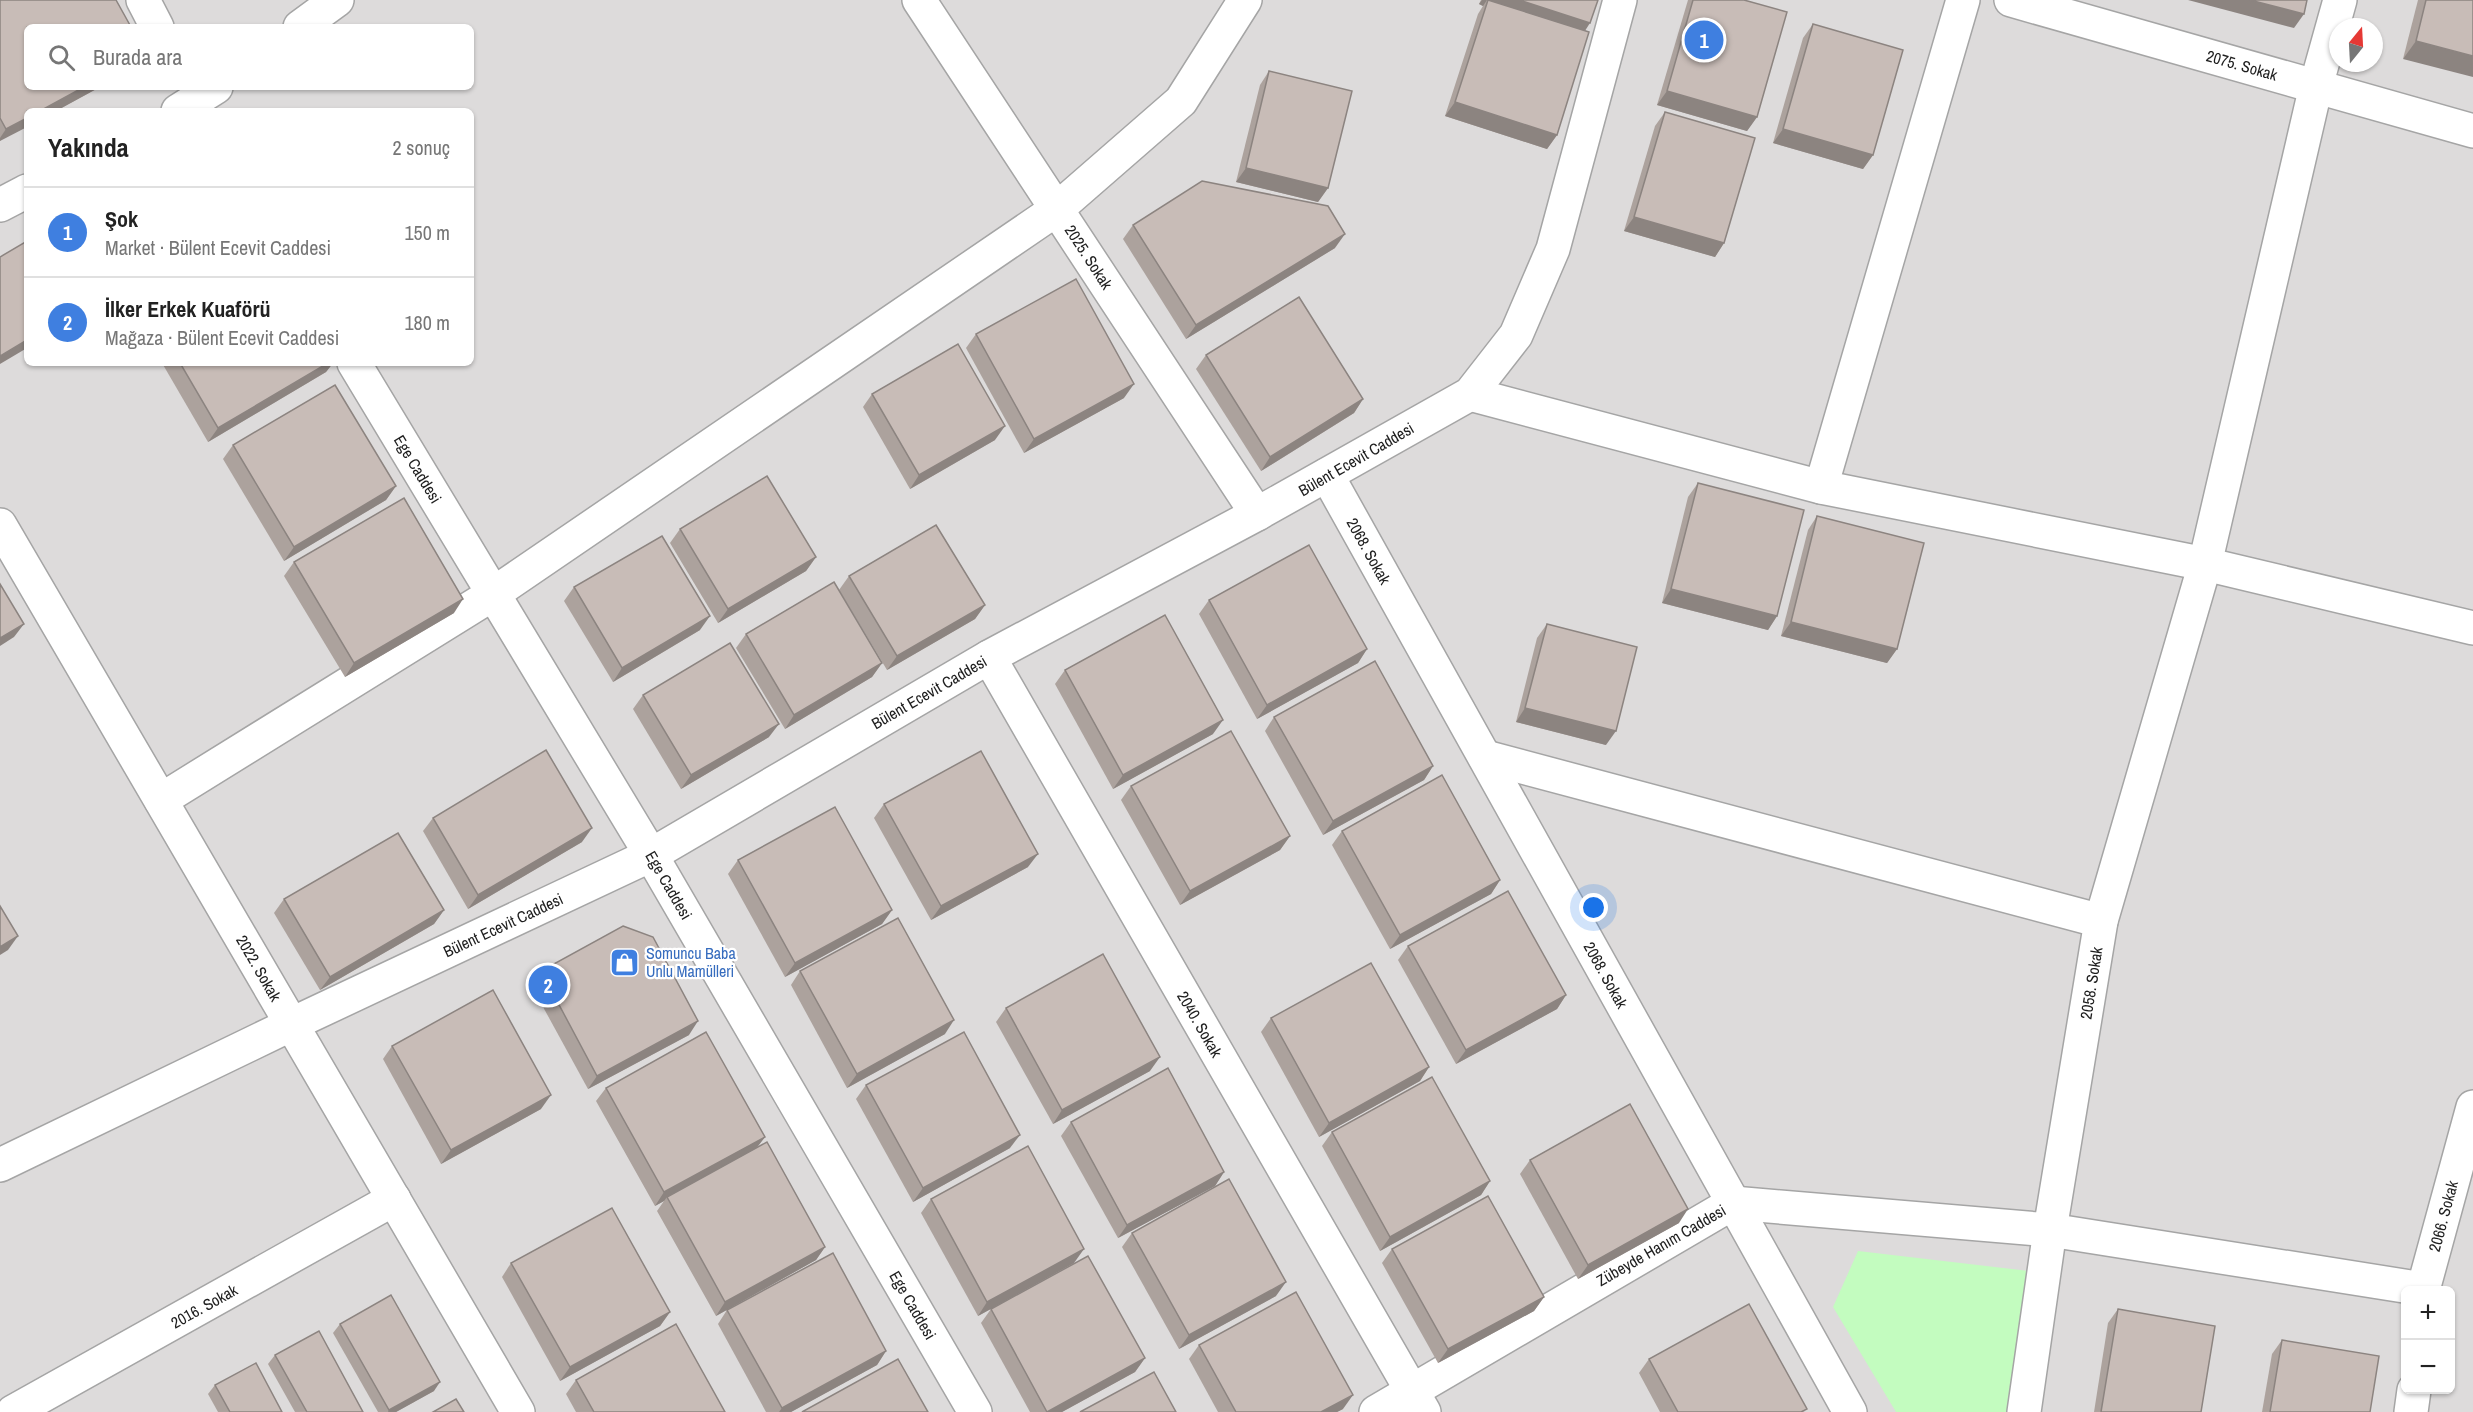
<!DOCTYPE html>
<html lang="tr">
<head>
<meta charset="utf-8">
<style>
	body { margin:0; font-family:"Archivo Narrow",sans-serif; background:#f2f2f2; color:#222 }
	.controls { position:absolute; right:18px; bottom:18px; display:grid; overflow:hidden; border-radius:9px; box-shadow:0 2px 4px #0004 }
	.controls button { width:54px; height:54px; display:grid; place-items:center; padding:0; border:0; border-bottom:2px solid #e0e0e0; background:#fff; color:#222; font:30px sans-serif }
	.compass { position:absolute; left:2329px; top:18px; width:54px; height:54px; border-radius:50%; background:#fff; box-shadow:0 2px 4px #0004; rotate:18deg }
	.you { position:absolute; left:1594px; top:908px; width:21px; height:21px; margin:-15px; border:4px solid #fff; border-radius:50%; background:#1a73e8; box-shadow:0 0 0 9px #1a73e833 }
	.badge { display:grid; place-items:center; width:39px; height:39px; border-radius:50%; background:#0f766e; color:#fff; font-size:20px; font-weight:700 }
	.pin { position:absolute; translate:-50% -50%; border:3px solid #fff; box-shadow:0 2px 6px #0006 }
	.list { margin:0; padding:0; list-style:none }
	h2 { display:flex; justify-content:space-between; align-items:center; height:78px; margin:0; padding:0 24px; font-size:26px }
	h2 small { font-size:20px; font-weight:400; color:#767676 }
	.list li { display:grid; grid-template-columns:39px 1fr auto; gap:18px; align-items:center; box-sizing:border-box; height:90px; padding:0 24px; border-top:2px solid #e0e0e0 }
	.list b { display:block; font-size:22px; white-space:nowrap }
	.list p { margin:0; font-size:20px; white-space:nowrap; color:#767676 }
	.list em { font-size:20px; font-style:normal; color:#767676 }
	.icon { flex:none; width:33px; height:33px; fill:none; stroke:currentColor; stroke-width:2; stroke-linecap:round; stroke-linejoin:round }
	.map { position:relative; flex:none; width:2473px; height:1412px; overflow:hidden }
	.search { position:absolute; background:#fff; box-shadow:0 2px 4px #0004; left:24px; top:24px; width:450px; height:66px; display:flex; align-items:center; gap:15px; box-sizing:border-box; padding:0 21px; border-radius:9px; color:#767676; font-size:22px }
	.panel { position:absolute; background:#fff; box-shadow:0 2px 4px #0004; left:24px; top:108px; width:450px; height:258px; border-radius:9px }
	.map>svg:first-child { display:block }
	.residential { fill:#dddbdb; fill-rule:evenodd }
	.park { fill:#c3fcbf }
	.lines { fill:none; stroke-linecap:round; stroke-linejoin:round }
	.minor-casing { stroke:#a5a5a5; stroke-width:36 }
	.minor { stroke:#fff; stroke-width:33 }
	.wall { fill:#aca29d }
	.shaded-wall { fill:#8c8480 }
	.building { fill:#c8bcb7; stroke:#8c8480; stroke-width:1.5 }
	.labels { text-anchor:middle; stroke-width:4.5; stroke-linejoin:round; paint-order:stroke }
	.street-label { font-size:16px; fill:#1e1e1e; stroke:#fff }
	.shop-label { font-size:16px; fill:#366cbe; stroke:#fff; text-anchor:start }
</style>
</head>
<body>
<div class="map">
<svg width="2473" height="1412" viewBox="0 0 2473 1412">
	<rect width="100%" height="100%" fill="#f0eae4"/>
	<!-- residential -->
	<path class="residential" d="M0 0H2473V1412H0ZM27 27H471V87H27ZM2338 27H2374V63H2338ZM27 111H471V363H27ZM2406 1290H2450V1390H2406Z"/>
	<!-- park -->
	<path class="park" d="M1858 1251 2029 1271 2009 1412H1896L1833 1307Z"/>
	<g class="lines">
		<defs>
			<g id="minor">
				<path d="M143 0 157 27"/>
				<path d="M919 0 1257 514"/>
				<path d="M2011 0 2473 131"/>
				<path d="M300 27 337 0"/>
				<path d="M178 111 216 87"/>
				<path d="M0 205 27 191"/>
				<path d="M354 363 651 855 975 1412"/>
				<path d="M1470 394 1821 487 2205 564 2473 628"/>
				<path d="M1327 475 1850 1412"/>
				<path d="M1821 487 1963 0"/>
				<path d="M0 525 518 1412"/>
				<path d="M989 657 1424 1412"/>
				<path d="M1485 757 2101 921"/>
				<path d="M161 800 493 594 1057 209 1181 101 1245 0"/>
				<path d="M0 1165 292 1024 651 855 989 657 1257 514 1470 394 1516 335 1553 249 1620 0"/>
				<path d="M2423 1290 2473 1107"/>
				<path d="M13 1412 394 1199"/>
				<path d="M1376 1412 1733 1203 2050 1230 2423 1289"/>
				<path d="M2024 1412 2050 1230 2101 921 2205 564 2316 86 2340 0"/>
				<path d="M2411 1412 2414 1390"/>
			</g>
		</defs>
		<!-- minor casing -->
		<use href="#minor" class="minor-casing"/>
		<!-- minor -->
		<use href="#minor" class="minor"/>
	</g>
	<!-- wall -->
	<g class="wall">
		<path d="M0 0 27 87H100L56 111H27L0 141Z"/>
		<path d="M1481 0H1598L1585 30 1557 135 1547 149 1445 116 1478 14 1483 6 1479 4Z"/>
		<path d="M1688 0H1744L1757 117 1747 131 1657 105Z"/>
		<path d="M2418 0H2473L2403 59Z"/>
		<path d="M1813 24 1873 155 1863 169 1773 143 1803 38Z"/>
		<path d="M1269 71 1328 188 1318 202 1236 182 1260 85Z"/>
		<path d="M1665 112 1724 243 1715 257 1624 231 1655 126Z"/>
		<path d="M1133 225 1335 248 1186 339 1123 239Z"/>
		<path d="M976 334 1124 398 1024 453 966 348Z"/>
		<path d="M1206 355 1363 399 1354 413 1261 471 1196 369Z"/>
		<path d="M162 363H333L326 372 208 442Z"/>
		<path d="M872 394 995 440 910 489 863 407Z"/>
		<path d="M233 445 396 486 386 500 284 561 223 459Z"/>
		<path d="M1698 483 1777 616 1768 630 1662 603 1688 497Z"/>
		<path d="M1817 516 1897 649 1887 663 1781 636 1808 530Z"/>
		<path d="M680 529 816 557 806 571 718 623 670 543Z"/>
		<path d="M294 562 454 613 345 677 284 576Z"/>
		<path d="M849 576 985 605 975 619 887 670 839 590Z"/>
		<path d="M574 587 700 630 613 682 564 601Z"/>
		<path d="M1209 600 1367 649 1358 663 1257 719 1199 614Z"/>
		<path d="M1547 624 1606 745 1516 722 1537 638Z"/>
		<path d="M746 634 882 663 872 677 785 729 736 648Z"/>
		<path d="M1065 670 1213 734 1113 789 1055 684Z"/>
		<path d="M643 695 769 737 681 789 633 709Z"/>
		<path d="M1274 717 1433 766 1424 780 1323 835 1265 731Z"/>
		<path d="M1131 786 1290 836 1280 850 1180 905 1121 800Z"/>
		<path d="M884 804 1028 867 931 920 874 818Z"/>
		<path d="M433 818 582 842 468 909 423 831Z"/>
		<path d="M1342 831 1500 880 1491 894 1390 949 1332 845Z"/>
		<path d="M738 860 892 910 882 924 785 977 728 874Z"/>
		<path d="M284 899 444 910 434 924 320 990 274 913Z"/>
		<path d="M1408 946 1566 995 1557 1009 1456 1064 1398 960Z"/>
		<path d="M541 971 689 1035 588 1089 531 985Z"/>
		<path d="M800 971 945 1034 847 1088 791 985Z"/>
		<path d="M1006 1008 1150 1071 1053 1124 996 1022Z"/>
		<path d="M1271 1018 1429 1067 1420 1081 1319 1137 1261 1032Z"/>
		<path d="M392 1046 541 1109 441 1164 383 1059Z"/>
		<path d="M866 1085 1010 1148 913 1202 856 1099Z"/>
		<path d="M606 1088 765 1137 757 1147 825 1247 816 1260 716 1316 657 1211 664 1201 655 1206 596 1101Z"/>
		<path d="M1071 1122 1224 1172 1215 1186 1118 1238 1061 1136Z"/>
		<path d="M1332 1132 1490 1181 1481 1195 1380 1251 1322 1146Z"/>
		<path d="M1530 1160 1679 1223 1578 1279 1520 1174Z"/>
		<path d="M931 1199 1074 1263 978 1316 921 1213Z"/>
		<path d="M1132 1233 1276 1296 1179 1349 1122 1247Z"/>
		<path d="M1392 1249 1544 1297 1534 1311 1438 1363 1382 1263Z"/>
		<path d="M511 1263 670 1312 660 1326 560 1381 502 1277Z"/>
		<path d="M991 1309 1145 1358 1135 1372 1062 1412H1030L981 1323Z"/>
		<path d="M2118 1309 2201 1412H2094L2108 1323Z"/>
		<path d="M727 1310 886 1351 877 1365 791 1412H766L718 1324Z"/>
		<path d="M340 1324 434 1391 396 1412H378L333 1333Z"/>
		<path d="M2282 1340 2370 1412H2262L2272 1354Z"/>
		<path d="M1199 1345 1343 1409 1337 1412H1218L1189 1359Z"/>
		<path d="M275 1355 363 1412H295L268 1364Z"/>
		<path d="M1649 1359 1805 1412H1660L1639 1373Z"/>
		<path d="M576 1380 725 1412H576L566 1394Z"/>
		<path d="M215 1385 282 1412H218L208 1394Z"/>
	</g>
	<!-- shaded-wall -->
	<g class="shaded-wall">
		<path d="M1482 0H1487L1483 6 1479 4Z"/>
		<path d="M1487 0H1519L1590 23 1581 37Z"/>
		<path d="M2188 0H2250L2304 14 2294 28Z"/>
		<path d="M2416 41 2473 56V77L2403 59Z"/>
		<path d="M84 87H100L56 111H40Z"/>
		<path d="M1667 91 1757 117 1747 131 1657 105Z"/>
		<path d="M1455 102 1557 135 1547 149 1445 116Z"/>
		<path d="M27 118V127L0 141V138L6 129Z"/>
		<path d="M1783 129 1873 155 1863 169 1773 143Z"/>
		<path d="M1246 168 1328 188 1318 202 1236 182Z"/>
		<path d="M1634 217 1724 243 1715 257 1624 231Z"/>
		<path d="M1345 234 1335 248 1186 339 1196 325Z"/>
		<path d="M27 340V348L0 364V356Z"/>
		<path d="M328 363H333L326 372 208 442 218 428Z"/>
		<path d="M1134 384 1124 398 1024 453 1034 439Z"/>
		<path d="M1363 399 1354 413 1261 471 1270 457Z"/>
		<path d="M1005 426 995 440 910 489 919 475Z"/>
		<path d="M396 486 386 500 284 561 294 547Z"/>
		<path d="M816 557 806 571 718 623 728 609Z"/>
		<path d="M1671 589 1777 616 1768 630 1662 603Z"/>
		<path d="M463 599 454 613 345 677 354 663Z"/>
		<path d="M985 605 975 619 887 670 897 656Z"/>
		<path d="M710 616 700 630 613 682 622 668Z"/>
		<path d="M1791 622 1897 649 1887 663 1781 636Z"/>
		<path d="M24 624 14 637 0 646V638Z"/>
		<path d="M1367 649 1358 663 1257 719 1267 705Z"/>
		<path d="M882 663 872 677 785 729 794 715Z"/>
		<path d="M1525 708 1616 731 1606 745 1516 722Z"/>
		<path d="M1223 720 1213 734 1113 789 1123 775Z"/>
		<path d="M779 724 769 737 681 789 691 775Z"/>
		<path d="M1433 766 1424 780 1323 835 1333 821Z"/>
		<path d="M592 828 582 842 468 909 478 895Z"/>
		<path d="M1290 836 1280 850 1180 905 1190 891Z"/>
		<path d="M1038 854 1028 867 931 920 941 906Z"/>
		<path d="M1500 880 1491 894 1390 949 1400 935Z"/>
		<path d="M444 910 434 924 320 990 330 977Z"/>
		<path d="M892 910 882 924 785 977 795 963Z"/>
		<path d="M18 936 8 950 0 955V947Z"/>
		<path d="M1566 995 1557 1009 1456 1064 1466 1050Z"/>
		<path d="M954 1020 945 1034 847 1088 857 1074Z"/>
		<path d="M698 1021 689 1035 588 1089 597 1076Z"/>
		<path d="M1160 1057 1150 1071 1053 1124 1062 1110Z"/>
		<path d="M1429 1067 1420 1081 1319 1137 1329 1123Z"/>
		<path d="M551 1095 541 1109 441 1164 451 1150Z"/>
		<path d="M1020 1135 1010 1148 913 1202 923 1188Z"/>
		<path d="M765 1137 755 1150 667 1197 664 1201 655 1206 664 1192Z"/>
		<path d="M1224 1172 1215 1186 1118 1238 1127 1225Z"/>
		<path d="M1490 1181 1481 1195 1380 1251 1390 1237Z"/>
		<path d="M1688 1209 1679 1223 1578 1279 1588 1265Z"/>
		<path d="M825 1247 816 1260 716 1316 725 1302Z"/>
		<path d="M1084 1249 1074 1263 978 1316 987 1302Z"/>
		<path d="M1286 1282 1276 1296 1179 1349 1189 1335Z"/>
		<path d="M1544 1297 1534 1311 1438 1363 1448 1349Z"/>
		<path d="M670 1312 660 1326 560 1381 570 1367Z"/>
		<path d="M886 1351 877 1365 791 1412H779L782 1408Z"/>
		<path d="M1145 1358 1135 1372 1062 1412H1047Z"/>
		<path d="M440 1382 434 1391 396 1412H388L389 1410Z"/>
		<path d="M1353 1395 1343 1409 1337 1412H1321Z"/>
	</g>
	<!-- building -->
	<g class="building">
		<path d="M0 0H116L131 27H27V87H84L40 111H27V118L6 129 0 118Z"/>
		<path d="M1488 0 1589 32 1557 135 1455 102Z"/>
		<path d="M1519 0H1598L1590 23Z"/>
		<path d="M1693 0H1744L1787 12 1757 117 1667 91Z"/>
		<path d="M2250 0H2307L2304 14Z"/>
		<path d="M2426 0H2473V56L2416 41Z"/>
		<path d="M1813 24 1903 50 1873 155 1783 129Z"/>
		<path d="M1269 71 1352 91 1328 188 1246 168Z"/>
		<path d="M1665 112 1755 138 1724 243 1634 217Z"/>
		<path d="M1202 181 1328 206 1345 234 1196 325 1133 225Z"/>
		<path d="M27 241V340L0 356V257Z"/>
		<path d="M1076 279 1134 384 1034 439 976 334Z"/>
		<path d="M1299 297 1363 399 1270 457 1206 355Z"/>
		<path d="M958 344 1005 426 919 475 872 394Z"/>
		<path d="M180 363H328L218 428Z"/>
		<path d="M335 385 396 486 294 547 233 445Z"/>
		<path d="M767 476 816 557 728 609 680 529Z"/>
		<path d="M1698 483 1804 510 1777 616 1671 589Z"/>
		<path d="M404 498 463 599 354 663 294 562Z"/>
		<path d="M1817 516 1924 543 1897 649 1791 622Z"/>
		<path d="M936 525 985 605 897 656 849 576Z"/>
		<path d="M662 536 710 616 622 668 574 587Z"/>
		<path d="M1309 545 1367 649 1267 705 1209 600Z"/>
		<path d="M834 582 882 663 794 715 746 634Z"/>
		<path d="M0 584 24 624 0 638Z"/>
		<path d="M1165 615 1223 720 1123 775 1065 670Z"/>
		<path d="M1547 624 1637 647 1616 731 1525 708Z"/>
		<path d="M730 643 779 724 691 775 643 695Z"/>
		<path d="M1375 661 1433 766 1333 821 1274 717Z"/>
		<path d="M1231 731 1290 836 1190 891 1131 786Z"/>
		<path d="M546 750 592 828 478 895 433 818Z"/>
		<path d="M981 751 1038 854 941 906 884 804Z"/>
		<path d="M1442 775 1500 880 1400 935 1342 831Z"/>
		<path d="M835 807 892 910 795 963 738 860Z"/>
		<path d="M398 833 444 910 330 977 284 899Z"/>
		<path d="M1508 891 1566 995 1466 1050 1408 946Z"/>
		<path d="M0 906 18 936 0 947Z"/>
		<path d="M898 918 954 1020 857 1074 800 971Z"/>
		<path d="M623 926 653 937 698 1021 597 1076 541 971Z"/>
		<path d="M1103 954 1160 1057 1062 1110 1006 1008Z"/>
		<path d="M1371 963 1429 1067 1329 1123 1271 1018Z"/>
		<path d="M493 990 551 1095 451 1150 392 1046Z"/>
		<path d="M706 1032 765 1137 664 1192 606 1088Z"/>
		<path d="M964 1032 1020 1135 923 1188 866 1085Z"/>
		<path d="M1168 1068 1224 1172 1127 1225 1071 1122Z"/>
		<path d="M1432 1077 1490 1181 1390 1237 1332 1132Z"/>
		<path d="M1630 1104 1688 1209 1588 1265 1530 1160Z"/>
		<path d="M767 1142 825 1247 725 1302 667 1197Z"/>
		<path d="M1028 1146 1084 1249 987 1302 931 1199Z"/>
		<path d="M1229 1179 1286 1282 1189 1335 1132 1233Z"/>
		<path d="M1488 1196 1544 1297 1448 1349 1392 1249Z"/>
		<path d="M612 1208 670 1312 570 1367 511 1263Z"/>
		<path d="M833 1253 886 1351 782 1408 727 1310Z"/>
		<path d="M1088 1256 1145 1358 1047 1412 991 1309Z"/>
		<path d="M1296 1292 1353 1395 1321 1412H1236L1199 1345Z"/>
		<path d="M391 1295 440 1382 389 1410 340 1324Z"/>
		<path d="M1749 1304 1807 1409 1801 1412H1678L1649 1359Z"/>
		<path d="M2118 1309 2215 1326 2201 1412H2101Z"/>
		<path d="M676 1324 725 1412H594L576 1380Z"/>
		<path d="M319 1331 363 1412H307L275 1355Z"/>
		<path d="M2282 1340 2379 1356 2370 1412H2270Z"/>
		<path d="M898 1359 928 1412H802Z"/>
		<path d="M256 1363 282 1412H230L215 1385Z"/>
		<path d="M1154 1372 1176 1412H1080Z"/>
		<path d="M456 1399 464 1412H433Z"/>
	</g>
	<!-- icons -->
	<defs>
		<symbol id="shop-square" viewBox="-11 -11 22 22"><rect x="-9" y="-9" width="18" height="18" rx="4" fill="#3f7fe0" stroke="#fff"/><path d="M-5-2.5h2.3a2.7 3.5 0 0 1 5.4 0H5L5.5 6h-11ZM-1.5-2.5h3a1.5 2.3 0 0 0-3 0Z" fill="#fff"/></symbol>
	</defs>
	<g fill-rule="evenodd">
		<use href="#shop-square" x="608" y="946" width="33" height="33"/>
	</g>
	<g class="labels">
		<!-- street labels -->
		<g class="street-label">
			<text transform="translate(2242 65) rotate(16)" y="6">2075. Sokak</text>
			<text transform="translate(1089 257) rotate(57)" y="6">2025. Sokak</text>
			<text transform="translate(1356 459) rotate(-30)" y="6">Bülent Ecevit Caddesi</text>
			<text transform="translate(418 469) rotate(59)" y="6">Ege Caddesi</text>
			<text transform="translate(1369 551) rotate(61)" y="6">2068. Sokak</text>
			<text transform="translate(929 692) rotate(-30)" y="6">Bülent Ecevit Caddesi</text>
			<text transform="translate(669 885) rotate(60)" y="6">Ege Caddesi</text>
			<text transform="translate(503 925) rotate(-25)" y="6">Bülent Ecevit Caddesi</text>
			<text transform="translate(259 968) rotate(60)" y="6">2022. Sokak</text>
			<text transform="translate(1606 975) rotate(61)" y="6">2068. Sokak</text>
			<text transform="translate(2091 983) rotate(-81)" y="6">2058. Sokak</text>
			<text transform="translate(1200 1024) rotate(60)" y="6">2040. Sokak</text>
			<text transform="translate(2443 1216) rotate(-75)" y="6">2066. Sokak</text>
			<text transform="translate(1661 1245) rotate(-30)" y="6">Zübeyde Hanım Caddesi</text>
			<text transform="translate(913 1305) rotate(60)" y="6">Ege Caddesi</text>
			<text transform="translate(204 1306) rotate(-29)" y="6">2016. Sokak</text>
		</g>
		<!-- shop labels -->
		<g class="shop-label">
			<text x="646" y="959">Somuncu Baba<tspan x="646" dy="18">Unlu Mamülleri</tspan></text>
		</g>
	</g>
</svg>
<div class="controls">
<button>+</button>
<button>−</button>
</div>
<svg class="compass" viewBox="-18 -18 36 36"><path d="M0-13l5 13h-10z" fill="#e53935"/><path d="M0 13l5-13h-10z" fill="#767676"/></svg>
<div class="you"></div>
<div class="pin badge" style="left:1704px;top:40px;background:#3f7fe0">1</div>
<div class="pin badge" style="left:548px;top:985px;background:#3f7fe0">2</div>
<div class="search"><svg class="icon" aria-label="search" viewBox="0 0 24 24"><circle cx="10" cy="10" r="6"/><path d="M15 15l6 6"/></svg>Burada ara</div>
<section class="panel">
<h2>Yakında<small>2 sonuç</small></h2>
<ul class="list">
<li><span class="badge" style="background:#3f7fe0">1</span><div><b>Şok</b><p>Market · Bülent Ecevit Caddesi</p></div><em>150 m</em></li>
<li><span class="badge" style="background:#3f7fe0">2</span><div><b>İlker Erkek Kuaförü</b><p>Mağaza · Bülent Ecevit Caddesi</p></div><em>180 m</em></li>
</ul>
</section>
</div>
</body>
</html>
